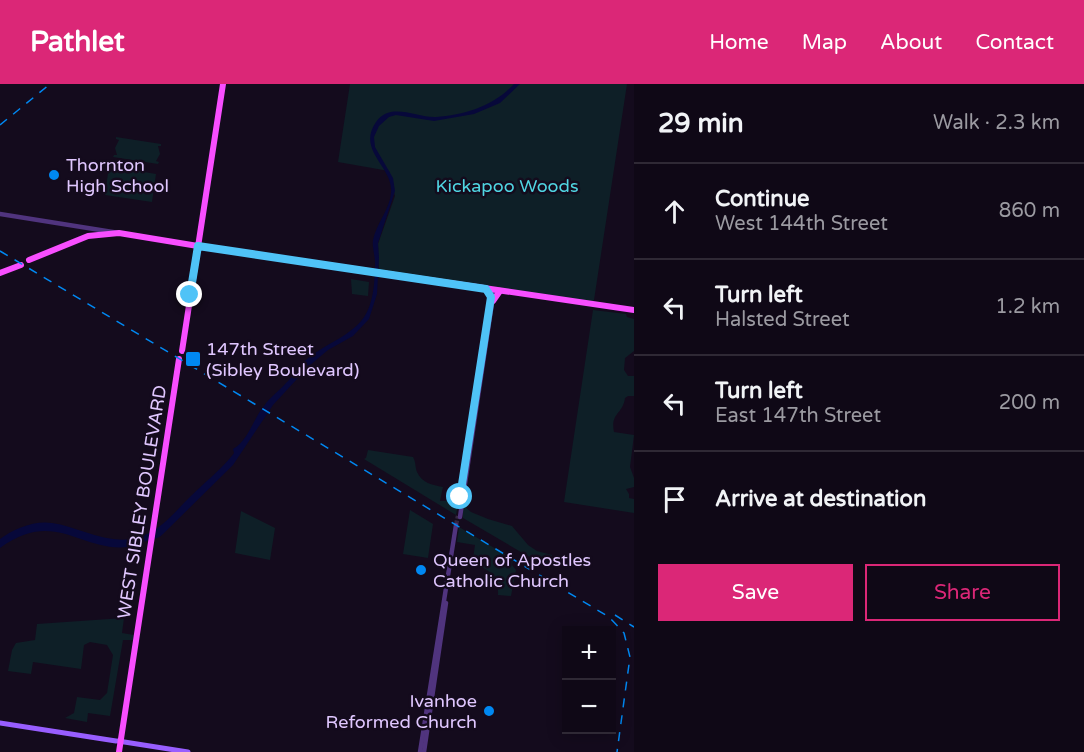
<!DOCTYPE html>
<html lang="en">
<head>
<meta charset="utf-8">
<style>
	body { margin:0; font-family:"Varela Round",sans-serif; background:#1d1623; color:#f1f3f6 }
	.controls { position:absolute; right:18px; bottom:18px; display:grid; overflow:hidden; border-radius:0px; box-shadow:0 3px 15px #0003 }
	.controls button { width:54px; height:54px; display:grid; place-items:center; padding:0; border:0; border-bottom:2px solid #2f2935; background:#0f0816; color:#f1f3f6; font:30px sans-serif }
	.stop { position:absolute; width:18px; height:18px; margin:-14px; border:4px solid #4fc3f7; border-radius:50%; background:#fff }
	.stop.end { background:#4fc3f7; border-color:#fff; box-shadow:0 2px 6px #0008 }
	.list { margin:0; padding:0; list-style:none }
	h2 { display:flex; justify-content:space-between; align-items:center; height:78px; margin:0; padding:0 24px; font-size:26px }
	h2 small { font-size:20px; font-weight:400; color:#9b9aa1 }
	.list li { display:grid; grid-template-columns:39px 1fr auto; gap:18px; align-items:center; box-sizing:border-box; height:96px; padding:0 24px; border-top:2px solid #2f2935 }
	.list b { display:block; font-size:22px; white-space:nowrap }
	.list p { margin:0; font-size:20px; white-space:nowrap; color:#9b9aa1 }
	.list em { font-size:20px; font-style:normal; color:#9b9aa1 }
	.actions { display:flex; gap:12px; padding:18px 24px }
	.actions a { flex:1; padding:14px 0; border:2px solid #db2777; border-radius:0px; text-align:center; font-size:21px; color:#db2777 }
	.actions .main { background:#db2777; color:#fff }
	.icon { flex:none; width:33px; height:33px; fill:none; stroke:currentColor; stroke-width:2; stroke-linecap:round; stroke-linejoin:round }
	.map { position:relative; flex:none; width:634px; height:668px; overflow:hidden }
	header { display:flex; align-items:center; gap:36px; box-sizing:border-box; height:84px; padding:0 30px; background:#db2777; color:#fff }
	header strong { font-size:28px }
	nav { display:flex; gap:33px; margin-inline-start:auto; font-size:21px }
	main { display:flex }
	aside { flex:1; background:#0f0816 }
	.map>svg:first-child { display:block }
	.green { fill:#0e1f27 }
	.water { fill:#07083a }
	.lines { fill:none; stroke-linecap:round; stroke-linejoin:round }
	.tertiary-tunnel { stroke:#33273f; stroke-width:4.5; stroke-dasharray:4.5 2; stroke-linecap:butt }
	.tertiary { stroke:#50347e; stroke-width:4.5 }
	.secondary { stroke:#985eff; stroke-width:5 }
	.primary { stroke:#f84eff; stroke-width:6 }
	.rail { stroke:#0088f2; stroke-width:1.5; stroke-dasharray:9 8; stroke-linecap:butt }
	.route { stroke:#4fc3f7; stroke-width:8 }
	.poi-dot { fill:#0088f2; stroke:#140b1d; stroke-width:2 }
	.labels { text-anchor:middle; stroke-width:5; stroke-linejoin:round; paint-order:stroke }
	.poi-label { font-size:18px; fill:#e0c7ff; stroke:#140b1d; text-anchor:start }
	.park-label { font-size:18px; fill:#50d5e2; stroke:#140b1d }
	.street-label { font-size:18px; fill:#e0c7ff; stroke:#140b1d }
</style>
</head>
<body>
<header>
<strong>Pathlet</strong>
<nav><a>Home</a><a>Map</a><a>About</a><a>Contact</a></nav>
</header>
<main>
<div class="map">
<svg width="634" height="668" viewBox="0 0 634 668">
	<rect width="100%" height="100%" fill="#140b1d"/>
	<!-- green -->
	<g class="green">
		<path d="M350 0H627L594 216 592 218 379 186 378 160 395 112 389 87 338 78Z"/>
		<path d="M116 53 161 60V62H158L160 70 156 77 159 78 158 80 113 73 114 71H117L115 64 119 56 116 55Z"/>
		<path d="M109 82 156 90 152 118 105 111Z"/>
		<path d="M351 195 369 198 368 212 352 210Z"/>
		<path d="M593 226 626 230 627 233 634 235V267L625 274 624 286 628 292H634V312H628L625 314C623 330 610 329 614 348L634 351 630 383 634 394V403L626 405 629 410V414L634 415V429L564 418Z"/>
		<path d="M368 366 413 373C416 378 415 383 417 388 422 399 432 401 443 403L440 417H453L458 420 456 431 364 375 366 374Z"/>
		<path d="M463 421 471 428 488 435 512 442 528 461 537 467 552 471 550 485 463 434Z"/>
		<path d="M410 426 433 440 428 474 403 470Z"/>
		<path d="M241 427 275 444 270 476 235 469Z"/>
		<path d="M459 443 513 475 512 481 516 486 511 512 498 511C499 492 490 484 472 481L475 461 457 458Z"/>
		<path d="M124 534 122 549 134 551 133 556H123L110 632 88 629 87 638 65 634 74 629 77 613 100 616 107 609 113 571 107 561 90 558 84 561 81 585 33 578 31 590 8 587 12 566 16 559 35 556 37 540Z"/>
	</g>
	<!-- water -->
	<path class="water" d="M514 0H520L500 19 474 30 434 37 396 31 389 33 379 42 374 53 375 63 393 94 395 107 378 159 379 174 377 210 369 235 353 252 328 266 309 282 273 321 233 381 163 450C157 456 153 454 146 457 143 458 141 460 138 461 84 475 59 421 0 464V455C13 445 35 436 52 439 81 443 111 464 142 452 164 444 175 427 191 412 203 400 225 382 234 369L233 365C248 357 253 335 264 322 270 313 279 307 286 299 292 294 295 288 300 282 319 260 354 254 367 228 374 214 375 194 375 179 375 171 372 164 373 156 376 140 390 125 391 109 394 83 356 67 376 38 390 17 417 34 436 33 465 31 494 22 514 0Z"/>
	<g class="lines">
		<!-- tertiary-tunnel -->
		<path class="tertiary-tunnel" d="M456 441 458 432"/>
		<!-- tertiary -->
		<g class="tertiary">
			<path d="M0 130 119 149"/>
			<path d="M460 433 494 206"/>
			<path d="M420 668 456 441"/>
			<path d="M424 668 446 519"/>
		</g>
		<!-- secondary -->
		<g class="secondary">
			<path d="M0 639 116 657"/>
			<path d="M118 657 188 668"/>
		</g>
		<!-- primary -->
		<g class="primary">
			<path d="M29 176 88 152 119 149 210 164 634 226"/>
			<path d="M0 189 21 181"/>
			<path d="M493 217 500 207"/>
			<path d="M182 267 223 0"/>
			<path d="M119 668 179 275"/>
		</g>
		<!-- rail -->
		<g class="rail">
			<path d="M0 41 50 0"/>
			<path d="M0 167 609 533 624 549 630 573 617 668"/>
			<path d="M615 531 634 543"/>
		</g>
	</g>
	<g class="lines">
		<!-- route -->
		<path class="route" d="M190 211 198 162 486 205 491 213 460 413"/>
	</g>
	<!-- markers -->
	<g class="poi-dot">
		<circle cx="54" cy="91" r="6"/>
		<rect x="185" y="267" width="16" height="16" rx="3"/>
		<circle cx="421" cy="486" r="6"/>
		<circle cx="489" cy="627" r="6"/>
	</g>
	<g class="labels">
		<!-- poi labels -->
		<g class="poi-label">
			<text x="66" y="87">Thornton<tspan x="66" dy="21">High School</tspan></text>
			<text x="206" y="271">147th Street<tspan x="206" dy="21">(Sibley Boulevard)</tspan></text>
			<text x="433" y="482">Queen of Apostles<tspan x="433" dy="21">Catholic Church</tspan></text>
			<text x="477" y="623" text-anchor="end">Ivanhoe<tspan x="477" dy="21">Reformed Church</tspan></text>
		</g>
		<!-- park labels -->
		<g class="park-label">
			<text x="507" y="108">Kickapoo Woods</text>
		</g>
		<!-- street labels -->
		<g class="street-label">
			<text transform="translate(142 418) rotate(-81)" y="6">WEST SIBLEY BOULEVARD</text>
		</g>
	</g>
</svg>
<div class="controls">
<button>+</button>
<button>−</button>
</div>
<div class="stop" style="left:460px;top:413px"></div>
<div class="stop end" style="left:190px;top:211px"></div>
</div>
<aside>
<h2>29 min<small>Walk · 2.3 km</small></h2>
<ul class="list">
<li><svg class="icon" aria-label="ahead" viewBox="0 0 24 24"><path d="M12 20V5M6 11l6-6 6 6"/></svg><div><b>Continue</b><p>West 144th Street</p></div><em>860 m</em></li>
<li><svg class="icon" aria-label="left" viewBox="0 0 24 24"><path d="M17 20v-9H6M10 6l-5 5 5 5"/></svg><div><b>Turn left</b><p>Halsted Street</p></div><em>1.2 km</em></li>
<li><svg class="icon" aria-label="left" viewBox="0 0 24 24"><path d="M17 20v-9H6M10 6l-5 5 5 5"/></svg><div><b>Turn left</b><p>East 147th Street</p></div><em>200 m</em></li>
<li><svg class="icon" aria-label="arrive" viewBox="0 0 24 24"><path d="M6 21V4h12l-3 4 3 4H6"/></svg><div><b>Arrive at destination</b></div></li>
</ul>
<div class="actions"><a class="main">Save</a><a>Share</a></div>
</aside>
</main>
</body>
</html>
